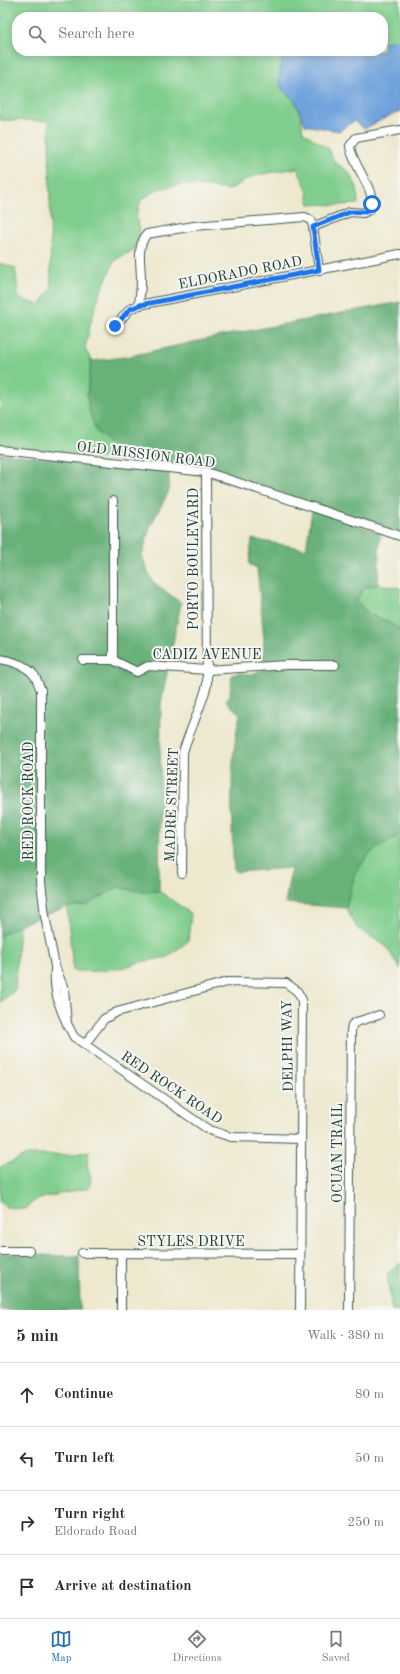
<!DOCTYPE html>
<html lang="en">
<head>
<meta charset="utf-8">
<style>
	body { margin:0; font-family:"Old Standard TT",serif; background:#f2f2f3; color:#2b2b33 }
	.stop { position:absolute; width:12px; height:12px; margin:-9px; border:3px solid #1a73e8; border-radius:50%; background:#fff }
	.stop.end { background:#1a73e8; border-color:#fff; box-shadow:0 1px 4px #0008 }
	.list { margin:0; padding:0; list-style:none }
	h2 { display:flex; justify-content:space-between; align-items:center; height:52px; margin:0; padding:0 16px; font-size:17px }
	h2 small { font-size:13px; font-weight:400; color:#7c7c81 }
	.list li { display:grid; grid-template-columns:26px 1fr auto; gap:12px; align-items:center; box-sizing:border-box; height:64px; padding:0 16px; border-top:1px solid #e1e1e2 }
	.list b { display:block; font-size:15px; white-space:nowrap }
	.list p { margin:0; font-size:13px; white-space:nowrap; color:#7c7c81 }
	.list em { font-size:13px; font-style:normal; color:#7c7c81 }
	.icon { flex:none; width:22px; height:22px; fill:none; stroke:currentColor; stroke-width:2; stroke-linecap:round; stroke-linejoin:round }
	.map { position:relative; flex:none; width:400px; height:1310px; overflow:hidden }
	.search { position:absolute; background:#fff; box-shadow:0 2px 10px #0003; left:12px; right:12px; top:12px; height:44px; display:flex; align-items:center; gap:10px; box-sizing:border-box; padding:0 14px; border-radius:16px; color:#7c7c81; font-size:15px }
	.sheet { height:308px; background:#fff }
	nav { display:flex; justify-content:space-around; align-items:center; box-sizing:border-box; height:56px; border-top:1px solid #e1e1e2; background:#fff; font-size:11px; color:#7c7c81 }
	nav a { display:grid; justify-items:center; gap:2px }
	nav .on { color:#1f6fb2 }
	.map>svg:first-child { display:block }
	.green { fill:#80ce8e; stroke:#508661 }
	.forest { fill:#68b179; stroke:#447756 }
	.water { fill:#70a2db; stroke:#487088 }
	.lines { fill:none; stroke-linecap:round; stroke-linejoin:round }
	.minor-casing { stroke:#3e574b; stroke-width:10 }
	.minor { stroke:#fff; stroke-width:8 }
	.route { stroke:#1a73e8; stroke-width:5 }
	.labels { text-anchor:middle; stroke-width:4; stroke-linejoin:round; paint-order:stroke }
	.street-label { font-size:14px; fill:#1f3d34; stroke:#f6f6f2 }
</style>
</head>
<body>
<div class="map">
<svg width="400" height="1310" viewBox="0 0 400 1310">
	<rect width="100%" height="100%" fill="#f6f6f2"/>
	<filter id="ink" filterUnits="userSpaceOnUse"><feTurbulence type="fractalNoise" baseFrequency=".025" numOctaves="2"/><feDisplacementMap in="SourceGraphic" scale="8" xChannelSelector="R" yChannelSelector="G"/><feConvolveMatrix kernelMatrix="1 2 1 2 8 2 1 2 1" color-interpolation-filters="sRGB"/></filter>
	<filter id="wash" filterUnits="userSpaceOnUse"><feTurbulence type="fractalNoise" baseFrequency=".012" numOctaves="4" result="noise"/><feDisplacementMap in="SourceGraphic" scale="16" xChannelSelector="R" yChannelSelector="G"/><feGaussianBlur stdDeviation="0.9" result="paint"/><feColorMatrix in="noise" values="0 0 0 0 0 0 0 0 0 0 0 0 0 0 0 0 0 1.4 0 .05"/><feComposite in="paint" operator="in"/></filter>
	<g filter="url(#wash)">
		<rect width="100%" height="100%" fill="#ede8ce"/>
		<!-- green -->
		<g class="green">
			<path d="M0 0H400V40L383 42V17H17V51H294L283 56 279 80 283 90 295 101 300 111 303 132 329 149 334 162 348 171 357 187 358 204 337 205 309 204 307 189 297 168 257 175 243 181 230 190 183 184 158 189 141 200 136 217 140 230 135 249 115 260 99 295 89 329 85 349 91 359 87 395 106 441 120 452 116 460 0 445V263L15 268 19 298 40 305 51 289 49 121 0 120Z"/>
			<path d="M378 584 400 588V630L388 622 367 613 356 600 364 588Z"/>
			<path d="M400 834V969L386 946 357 928 346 908 355 873 370 853Z"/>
			<path d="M118 887 141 892 159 891 191 914 188 941 168 957 140 962 122 968 98 971H73L67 907 87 905Z"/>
			<path d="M19 925 15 990 0 1003V936Z"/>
			<path d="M89 1151 87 1166 91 1178 89 1188 46 1197 34 1201 26 1209 6 1207 0 1202V1167L27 1155H72Z"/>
			<path d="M400 1263V1310H392L387 1274Z"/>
		</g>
		<!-- forest -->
		<g class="forest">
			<path d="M400 302V533L254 484 116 460 120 452 106 441 96 431 89 411 87 395 91 359 92 361 125 357 221 336Z"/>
			<path d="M0 453 169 471V491L150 527 142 556 152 581 181 603 161 703 159 891 141 892 118 887 87 905 67 907 19 925 0 936Z"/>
			<path d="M312 510 380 533 378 584 364 588 356 600 367 613 388 622 400 630V834L370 853 355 873 346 908 285 903 291 868 237 872 234 870C231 823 229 761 240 714L226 701 230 696 232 675 239 673 252 674 263 670 264 639 257 568 249 564 252 539 306 549Z"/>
			<path d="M0 1254 79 1256 80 1310H0Z"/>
		</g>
		<!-- water -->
		<path class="water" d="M400 40V112L391 115 364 129 354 121 339 131 305 125 295 101 283 90 279 80 283 55 294 51H383V42Z"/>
	</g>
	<g filter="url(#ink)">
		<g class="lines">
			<defs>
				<g id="minor">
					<path d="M313 227 350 212 363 213 369 210C381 195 351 164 350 146L356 138 400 130"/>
					<path d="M139 305C140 296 141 288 141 279 141 263 136 247 147 234L194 226 305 217 311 220 313 226 319 270"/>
					<path d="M115 326 130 309 139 305 400 254"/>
					<path d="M0 450 206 472 400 536"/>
					<path d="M113 501V660"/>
					<path d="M0 659C12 661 26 665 34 675 37 679 39 686 41 690V882L45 916 55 966 64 989 67 1024"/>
					<path d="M83 660H113L137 672 148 666 207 670 287 665H335"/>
					<path d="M182 873 183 752C190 729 201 708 207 685L206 472"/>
					<path d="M55 969C53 995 62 1015 74 1037L209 1130 231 1137 301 1139"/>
					<path d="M85 1044 104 1019 117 1012 227 982 286 983 297 991 302 1000 300 1310"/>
					<path d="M0 1251H29"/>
					<path d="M82 1253 300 1254"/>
					<path d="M121 1310V1253"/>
					<path d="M349 1310 351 1030 352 1025 356 1022 379 1015"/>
				</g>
			</defs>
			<!-- minor casing -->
			<use href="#minor" class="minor-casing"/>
			<!-- minor -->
			<use href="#minor" class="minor"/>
		</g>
	</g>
	<g class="lines" filter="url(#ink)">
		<!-- route -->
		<path class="route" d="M115 326 130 309 140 305 319 270 313 227 350 212H365L370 209 372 204"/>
	</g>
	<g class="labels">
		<!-- street labels -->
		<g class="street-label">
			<text transform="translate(240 272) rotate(-11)" y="5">ELDORADO ROAD</text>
			<text transform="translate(146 454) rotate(7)" y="5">OLD MISSION ROAD</text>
			<text transform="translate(193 559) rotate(-90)" y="5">PORTO BOULEVARD</text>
			<text x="207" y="659">CADIZ AVENUE</text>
			<text transform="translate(28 801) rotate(-90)" y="5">RED ROCK ROAD</text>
			<text transform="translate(171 805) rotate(-88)" y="5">MADRE STREET</text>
			<text transform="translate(287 1046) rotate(-91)" y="5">DELPHI WAY</text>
			<text transform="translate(172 1087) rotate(34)" y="5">RED ROCK ROAD</text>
			<text transform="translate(337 1153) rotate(-90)" y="5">OCUAN TRAIL</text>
			<text x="191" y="1246">STYLES DRIVE</text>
		</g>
	</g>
</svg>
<div class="stop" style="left:372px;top:204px"></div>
<div class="stop end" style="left:115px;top:326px"></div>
<div class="search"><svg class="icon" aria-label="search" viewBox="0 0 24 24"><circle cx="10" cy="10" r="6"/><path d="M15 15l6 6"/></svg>Search here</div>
</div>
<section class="sheet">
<h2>5 min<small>Walk · 380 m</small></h2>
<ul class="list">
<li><svg class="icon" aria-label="ahead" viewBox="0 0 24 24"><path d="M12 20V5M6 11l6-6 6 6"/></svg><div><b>Continue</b></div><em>80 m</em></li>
<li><svg class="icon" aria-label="left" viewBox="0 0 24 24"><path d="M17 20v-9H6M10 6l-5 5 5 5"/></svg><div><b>Turn left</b></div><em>50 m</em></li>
<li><svg class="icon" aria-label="right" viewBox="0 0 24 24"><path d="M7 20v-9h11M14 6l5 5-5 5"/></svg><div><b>Turn right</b><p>Eldorado Road</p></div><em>250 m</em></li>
<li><svg class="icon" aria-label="arrive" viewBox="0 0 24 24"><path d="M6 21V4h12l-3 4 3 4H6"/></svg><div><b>Arrive at destination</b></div></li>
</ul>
</section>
<nav>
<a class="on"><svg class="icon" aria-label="map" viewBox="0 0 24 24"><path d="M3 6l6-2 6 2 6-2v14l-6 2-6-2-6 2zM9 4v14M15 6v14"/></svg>Map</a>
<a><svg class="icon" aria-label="directions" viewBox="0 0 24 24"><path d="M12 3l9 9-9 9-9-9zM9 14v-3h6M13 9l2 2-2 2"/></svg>Directions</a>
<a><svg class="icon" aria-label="saved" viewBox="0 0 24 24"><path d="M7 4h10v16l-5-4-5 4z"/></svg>Saved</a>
</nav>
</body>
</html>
